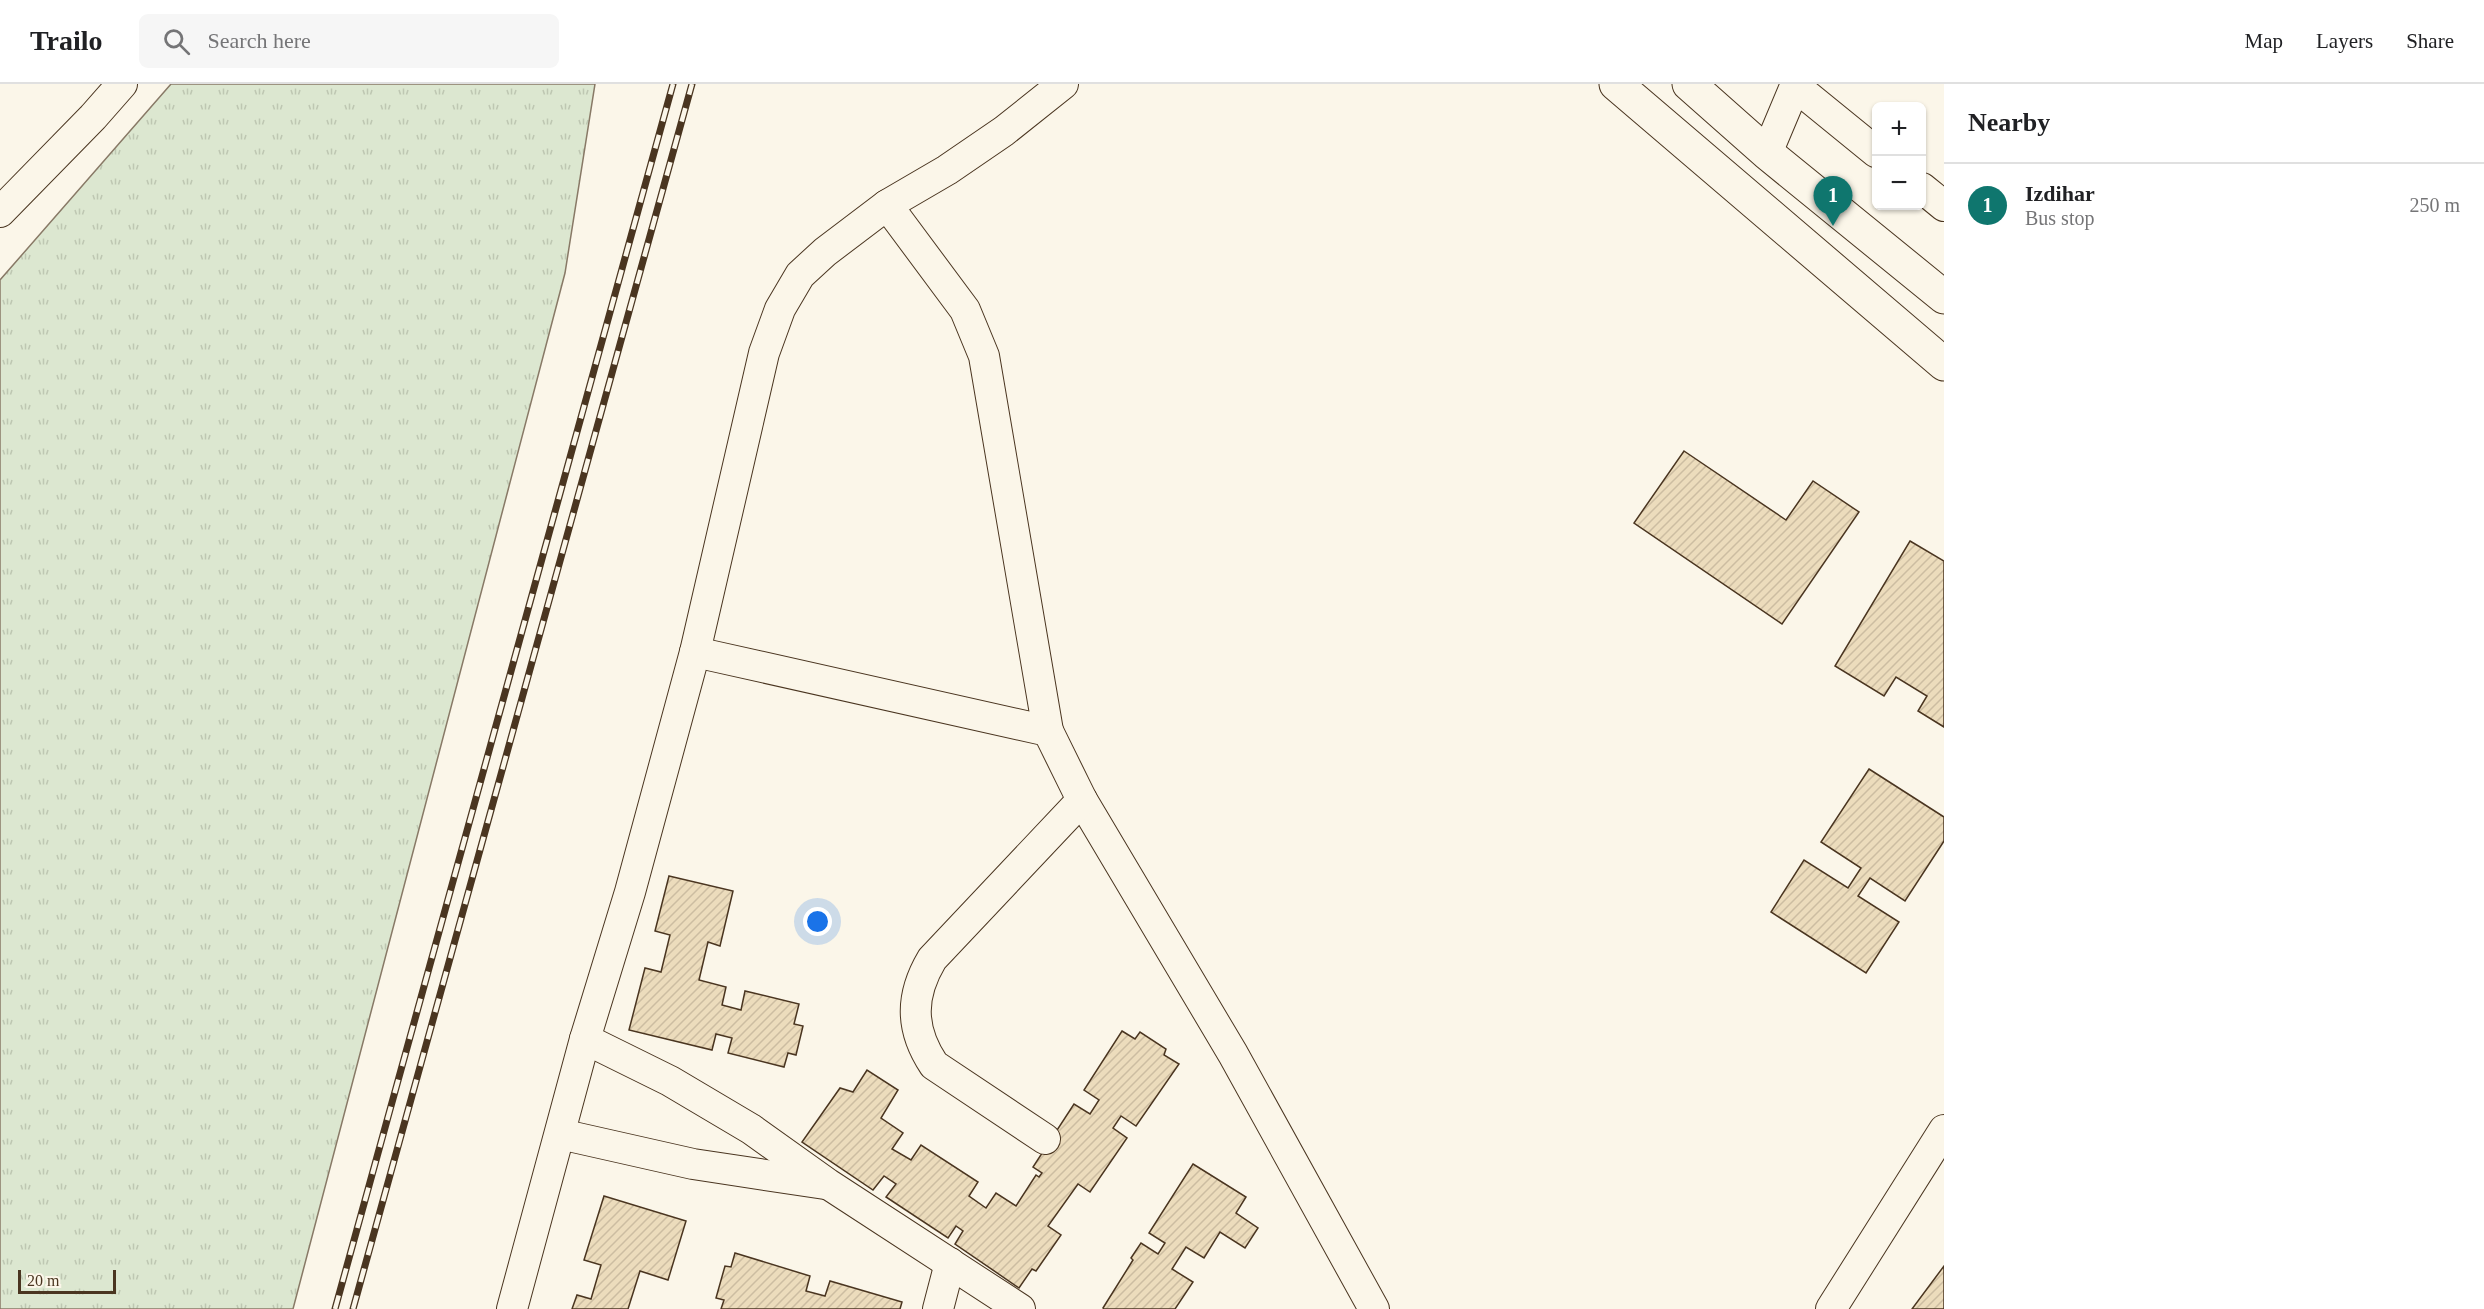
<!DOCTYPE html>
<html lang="en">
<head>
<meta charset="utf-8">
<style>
	body { margin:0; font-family:Georgia,serif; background:#f6f6f6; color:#202124 }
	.controls { position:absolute; right:18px; top:18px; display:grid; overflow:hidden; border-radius:9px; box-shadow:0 2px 4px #0004 }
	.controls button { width:54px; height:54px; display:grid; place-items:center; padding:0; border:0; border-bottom:2px solid #e0e0e0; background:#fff; color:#202124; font:30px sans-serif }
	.scale { position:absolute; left:18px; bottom:15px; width:98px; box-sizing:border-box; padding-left:6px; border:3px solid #4a3520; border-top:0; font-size:16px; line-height:21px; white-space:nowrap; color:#4a3520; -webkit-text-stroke:4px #fbf6e9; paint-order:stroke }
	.you { position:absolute; left:818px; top:838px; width:21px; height:21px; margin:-15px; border:4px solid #fff; border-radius:50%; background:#1a73e8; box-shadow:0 0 0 9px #1a73e833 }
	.badge { display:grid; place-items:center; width:39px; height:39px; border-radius:50%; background:#0f766e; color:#fff; font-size:20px; font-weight:700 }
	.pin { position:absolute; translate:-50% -50px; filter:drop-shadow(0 2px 3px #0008) }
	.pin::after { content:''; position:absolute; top:32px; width:21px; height:18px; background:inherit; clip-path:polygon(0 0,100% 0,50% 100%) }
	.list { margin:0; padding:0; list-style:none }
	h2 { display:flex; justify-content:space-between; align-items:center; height:78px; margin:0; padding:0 24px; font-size:26px }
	h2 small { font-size:20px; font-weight:400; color:#757577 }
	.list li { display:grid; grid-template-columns:39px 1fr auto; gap:18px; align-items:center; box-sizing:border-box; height:84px; padding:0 24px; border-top:2px solid #e0e0e0 }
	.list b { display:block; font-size:22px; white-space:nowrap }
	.list p { margin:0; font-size:20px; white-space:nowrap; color:#757577 }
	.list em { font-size:20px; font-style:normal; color:#757577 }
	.icon { flex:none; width:33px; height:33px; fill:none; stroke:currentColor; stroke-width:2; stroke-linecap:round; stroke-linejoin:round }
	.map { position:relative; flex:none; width:1944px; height:1225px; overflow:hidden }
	header { display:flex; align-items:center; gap:36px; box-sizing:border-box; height:84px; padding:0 30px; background:#fff; border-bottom:2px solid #e0e0e0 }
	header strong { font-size:28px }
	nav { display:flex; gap:33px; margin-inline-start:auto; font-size:21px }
	.search { width:420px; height:54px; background:#f6f6f6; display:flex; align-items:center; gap:15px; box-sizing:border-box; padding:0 21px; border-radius:9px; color:#757577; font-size:22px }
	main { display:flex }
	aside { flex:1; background:#fff }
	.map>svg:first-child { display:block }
	.grass { fill:url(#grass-tufts); stroke:#887966; stroke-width:1.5 }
	.building { fill:url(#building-hatch); stroke:#4a3520; stroke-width:1.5 }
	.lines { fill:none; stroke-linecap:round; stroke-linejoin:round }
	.minor-casing { stroke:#4a3520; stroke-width:32 }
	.primary-casing { stroke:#4a3520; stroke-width:35 }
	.minor { stroke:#fbf6e9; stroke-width:30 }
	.primary { stroke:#fbf6e9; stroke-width:33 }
	.rail-casing { stroke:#4a3520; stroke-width:7 }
	.rail { stroke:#fbf6e9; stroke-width:4.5; stroke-dasharray:14; stroke-linecap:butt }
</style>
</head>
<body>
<header>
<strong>Trailo</strong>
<div class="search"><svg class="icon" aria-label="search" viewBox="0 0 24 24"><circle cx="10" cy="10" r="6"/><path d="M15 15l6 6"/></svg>Search here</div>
<nav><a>Map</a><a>Layers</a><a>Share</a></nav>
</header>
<main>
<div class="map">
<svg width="1944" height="1225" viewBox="0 0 1944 1225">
	<defs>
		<pattern id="grass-tufts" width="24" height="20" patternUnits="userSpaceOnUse" patternTransform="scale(1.5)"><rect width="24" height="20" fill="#dce7d0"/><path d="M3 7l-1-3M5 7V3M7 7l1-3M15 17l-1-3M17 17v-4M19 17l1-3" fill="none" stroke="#bec7b2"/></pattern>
		<pattern id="building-hatch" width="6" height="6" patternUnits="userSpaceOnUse" patternTransform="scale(1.5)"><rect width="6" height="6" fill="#ecdcbc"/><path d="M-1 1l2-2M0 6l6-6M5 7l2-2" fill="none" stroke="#ccbda1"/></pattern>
	</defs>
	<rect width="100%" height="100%" fill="#fbf6e9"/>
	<!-- grass -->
	<path class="grass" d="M171 0H595L565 189 293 1225H0V196Z"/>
	<!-- building -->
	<g class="building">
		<path d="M1684 367 1786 436 1813 397 1859 428 1782 540 1634 439Z"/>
		<path d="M1910 457 1944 477V643L1918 627 1927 612 1896 593 1884 612 1835 582Z"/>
		<path d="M1869 685 1944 733V757L1905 817 1870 794 1858 812 1899 838 1866 889 1771 828 1804 776 1848 804 1861 784 1821 758Z"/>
		<path d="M669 792 733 807 720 862 708 858 699 896 726 903 722 921 741 926 745 907 799 920 794 940 803 942 796 971 788 969 784 983 728 969 732 954 716 950 712 966 629 946 645 884 661 888 670 851 655 847Z"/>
		<path d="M1122 947 1135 955 1140 948 1166 965 1164 971 1179 980 1136 1042 1121 1032 1113 1044 1127 1054 1090 1108 1078 1100 1048 1142 1061 1151 1036 1187 1032 1185 1019 1204 955 1160 963 1147 956 1142 948 1154 886 1113 896 1100 884 1092 873 1106 802 1058 840 1004 853 1008 867 986 898 1006 881 1034 903 1049 892 1065 911 1076 921 1061 978 1098 969 1112 986 1124 996 1109 1016 1122 1036 1091 1039 1093 1042 1089 1033 1083 1074 1020 1090 1030 1099 1016 1084 1006Z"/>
		<path d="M1193 1080 1246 1113 1236 1129 1258 1144 1245 1164 1220 1148 1204 1174 1186 1163 1172 1185 1193 1198 1175 1225H1104L1103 1224 1133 1176 1131 1174 1141 1159 1158 1170 1165 1159 1149 1149Z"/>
		<path d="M604 1112 686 1137 668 1196 640 1187 628 1225H572L577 1211 591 1215 601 1181 584 1176Z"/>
		<path d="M735 1169 810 1192 806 1207 825 1212 830 1197 902 1218 900 1225H721L724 1216 716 1214 725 1182 731 1183Z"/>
		<path d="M1944 1182V1225H1912Z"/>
	</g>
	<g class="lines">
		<defs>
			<g id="minor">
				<path d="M1795 2 1876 68"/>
				<path d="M1767 69 1796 0"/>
				<path d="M1922 104 1944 122"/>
				<path d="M887 121 965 226 984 272 1048 647"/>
				<path d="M0 128 93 33 122 0"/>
				<path d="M695 568 1048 647 1082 716 1233 970 1374 1225"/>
				<path d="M585 955 670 997 751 1045 828 1100 1020 1225"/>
				<path d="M560 1050 693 1080 825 1100"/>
				<path d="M1045 1055 934 981C910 945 910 912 932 875L1082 716"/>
				<path d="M512 1225 585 955 630 808 695 568 764 269 780 225 800 191 825 168 887 121 947 86 1004 47 1063 0"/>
				<path d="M938 1225 950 1179"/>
				<path d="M1831 1225 1944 1046"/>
			</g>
			<g id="primary">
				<path d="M1616 0 1944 280"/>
				<path d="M1689 0 1767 69 1944 213"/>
			</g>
		</defs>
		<!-- minor casing -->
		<use href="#minor" class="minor-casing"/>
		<!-- primary casing -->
		<use href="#primary" class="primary-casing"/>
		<!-- minor -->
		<use href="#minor" class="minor"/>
		<!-- primary -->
		<use href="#primary" class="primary"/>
		<defs>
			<g id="rail">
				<path d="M335 1225 673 0"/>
				<path d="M353 1225 692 0"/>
			</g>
		</defs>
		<!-- rail casing -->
		<use href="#rail" class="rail-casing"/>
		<!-- rail -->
		<use href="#rail" class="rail"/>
	</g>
</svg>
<div class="controls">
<button>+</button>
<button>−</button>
</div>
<div class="scale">20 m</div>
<div class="you"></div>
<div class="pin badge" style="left:1833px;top:142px">1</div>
</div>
<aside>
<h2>Nearby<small></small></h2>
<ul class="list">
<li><span class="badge">1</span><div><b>Izdihar</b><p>Bus stop</p></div><em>250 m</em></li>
</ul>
</aside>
</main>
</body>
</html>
